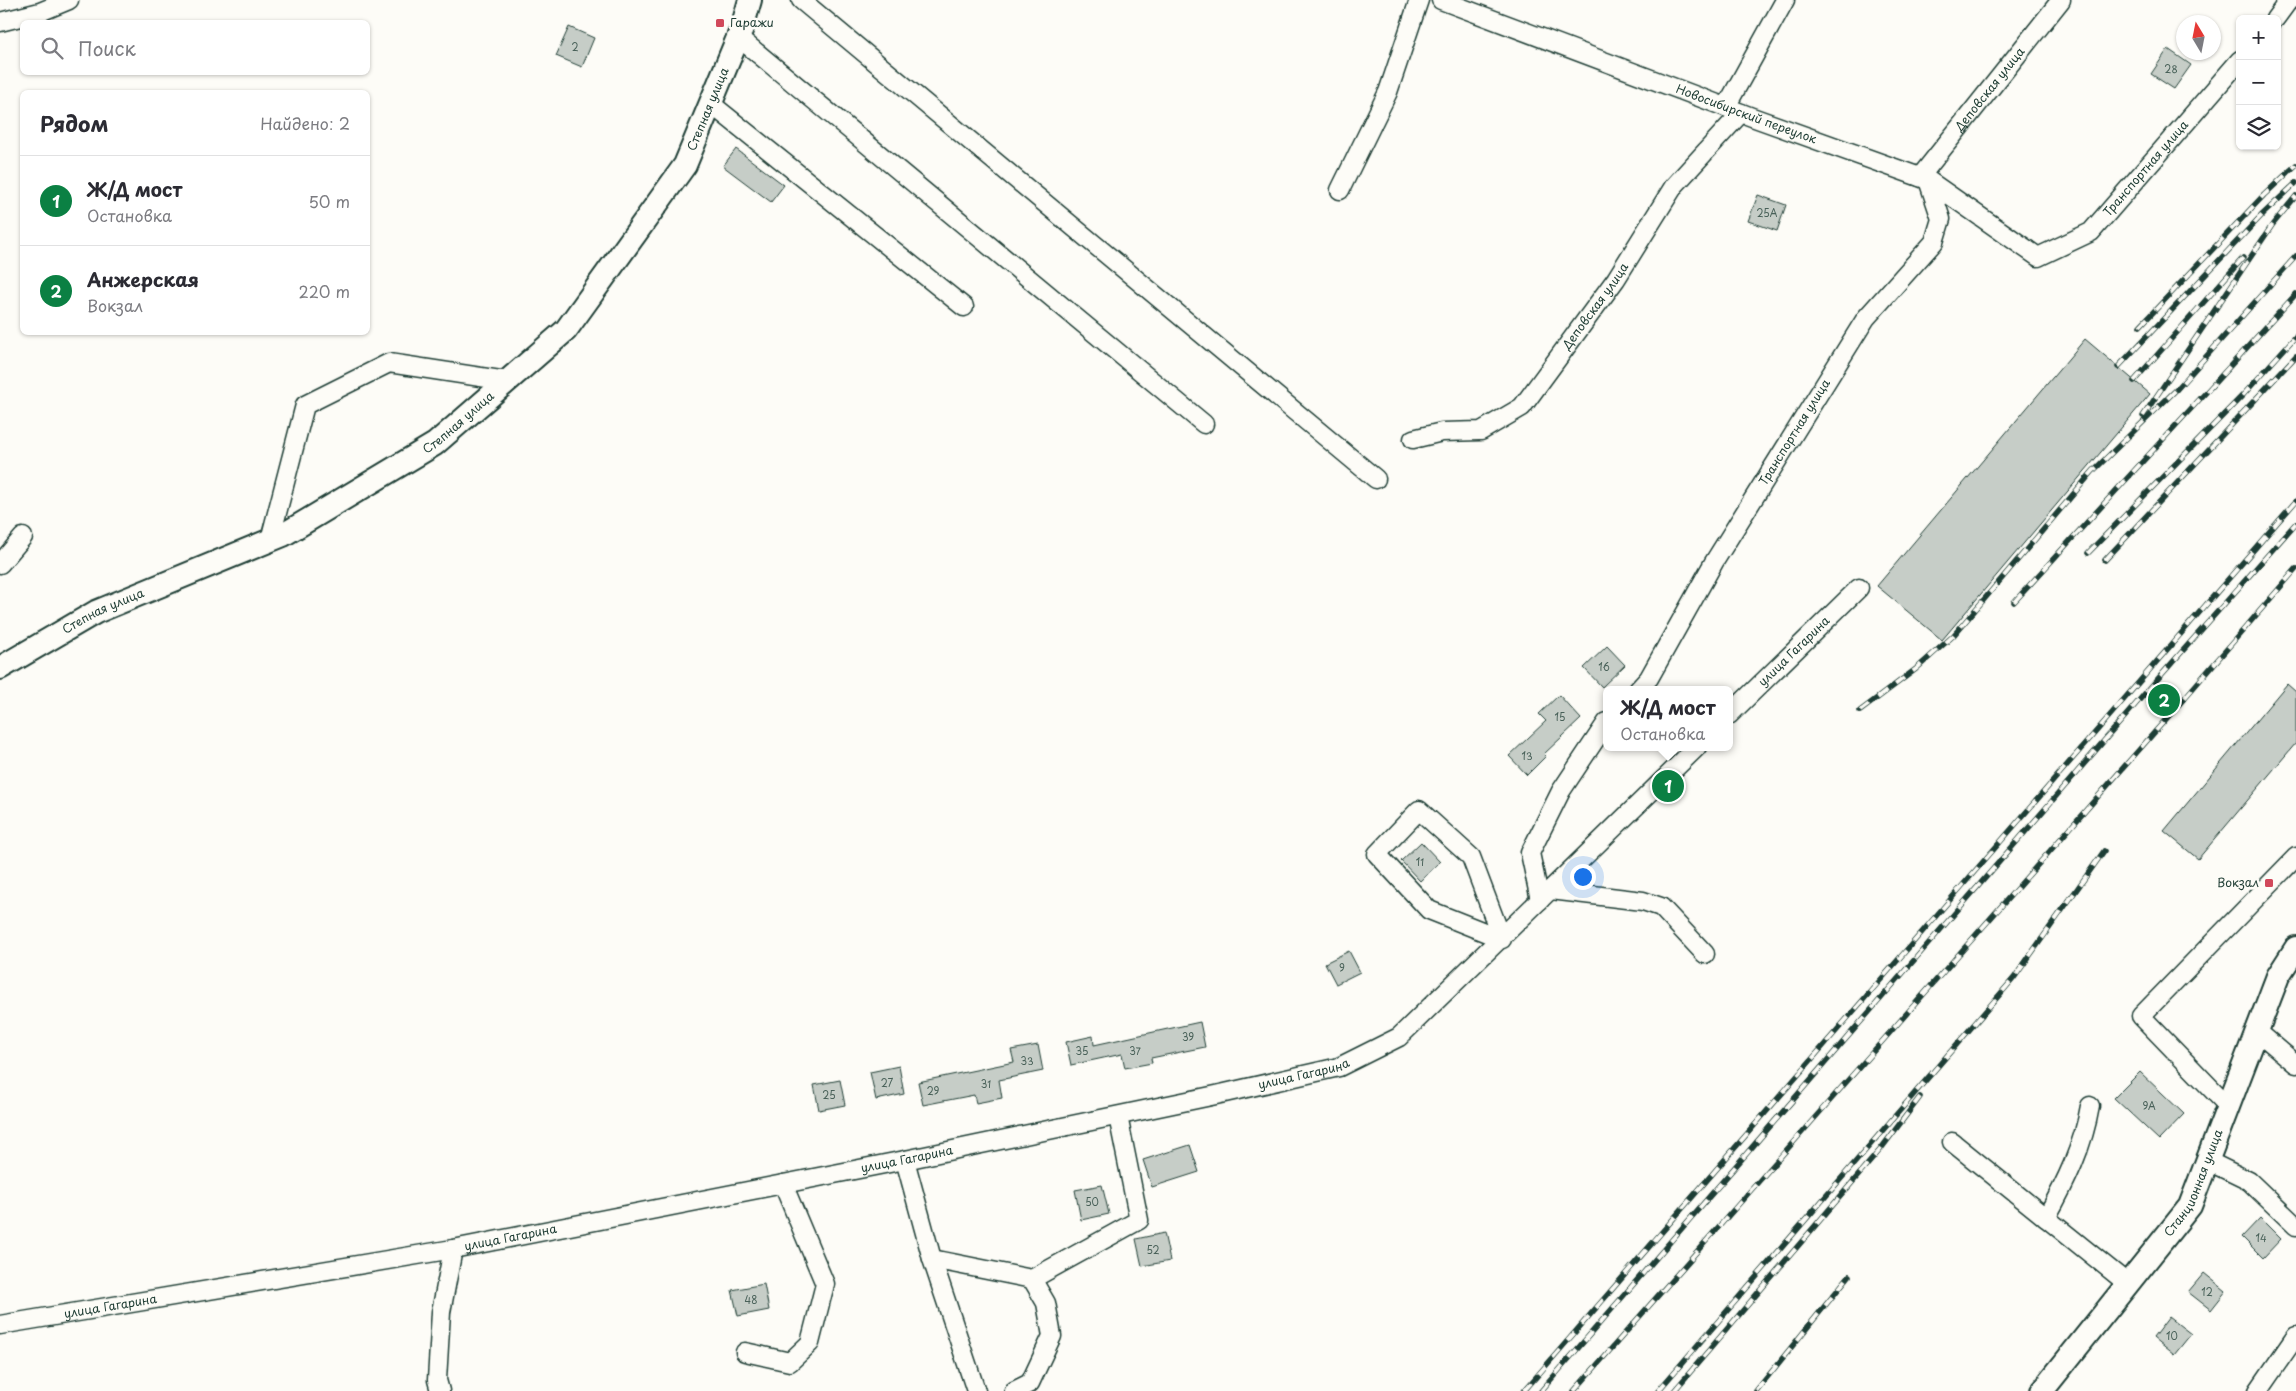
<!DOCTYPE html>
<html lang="ru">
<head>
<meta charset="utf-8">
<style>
	body { margin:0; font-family:"Playpen Sans",sans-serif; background:#f2f2f3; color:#2b2b33 }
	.controls { position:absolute; right:15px; top:15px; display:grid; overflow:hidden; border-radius:8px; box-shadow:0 1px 4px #0004 }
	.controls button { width:45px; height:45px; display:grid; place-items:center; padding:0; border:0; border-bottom:1px solid #e1e1e2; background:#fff; color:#2b2b33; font:25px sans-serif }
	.compass { position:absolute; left:2176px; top:15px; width:45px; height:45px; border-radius:50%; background:#fff; box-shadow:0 1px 4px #0004; rotate:350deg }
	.you { position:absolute; left:1582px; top:876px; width:18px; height:18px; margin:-12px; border:4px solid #fff; border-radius:50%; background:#1a73e8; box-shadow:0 0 0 8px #1a73e833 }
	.badge { display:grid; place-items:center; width:32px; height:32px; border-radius:50%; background:#0b8043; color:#fff; font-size:16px; font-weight:700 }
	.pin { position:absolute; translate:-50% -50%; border:2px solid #fff; box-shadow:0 1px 5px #0006 }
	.popup { position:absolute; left:1603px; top:686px; width:130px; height:65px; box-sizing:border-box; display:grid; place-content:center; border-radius:8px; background:#fff; filter:drop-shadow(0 1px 4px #0005); font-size:16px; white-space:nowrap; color:#7c7c81 }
	.popup b { font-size:19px; color:#2b2b33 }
	.popup::after { content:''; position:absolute; left:50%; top:100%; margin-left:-10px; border:10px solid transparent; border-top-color:#fff }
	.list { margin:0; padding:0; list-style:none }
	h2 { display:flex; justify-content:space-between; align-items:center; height:65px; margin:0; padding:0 20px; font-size:21px }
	h2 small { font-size:16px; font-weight:400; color:#7c7c81 }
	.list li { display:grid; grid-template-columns:32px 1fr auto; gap:15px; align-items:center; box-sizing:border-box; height:90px; padding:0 20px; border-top:1px solid #e1e1e2 }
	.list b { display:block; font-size:19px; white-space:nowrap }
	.list p { margin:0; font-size:16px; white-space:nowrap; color:#7c7c81 }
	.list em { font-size:16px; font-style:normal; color:#7c7c81 }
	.icon { flex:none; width:28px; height:28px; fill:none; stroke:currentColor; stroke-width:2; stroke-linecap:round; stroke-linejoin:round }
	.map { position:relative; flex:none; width:2296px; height:1391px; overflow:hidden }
	.search { position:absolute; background:#fff; box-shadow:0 1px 4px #0004; left:20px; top:20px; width:350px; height:55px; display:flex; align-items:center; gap:12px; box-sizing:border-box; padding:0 18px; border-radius:8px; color:#7c7c81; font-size:19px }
	.panel { position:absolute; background:#fff; box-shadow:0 1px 4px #0004; left:20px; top:90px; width:350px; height:245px; border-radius:8px }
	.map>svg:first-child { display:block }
	.building { fill:#c6cdc7; stroke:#1f3d34 }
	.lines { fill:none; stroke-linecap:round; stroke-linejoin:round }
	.minor-casing { stroke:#1f3d34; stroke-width:21 }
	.major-casing { stroke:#1f3d34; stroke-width:26 }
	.minor { stroke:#fdfcf7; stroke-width:18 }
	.major { stroke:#fdfcf7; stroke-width:22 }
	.rail-casing { stroke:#1f3d34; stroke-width:5.5 }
	.rail { stroke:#fdfcf7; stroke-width:4; stroke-dasharray:11; stroke-linecap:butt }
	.poi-dot { fill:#d1495b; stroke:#fdfcf7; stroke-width:2 }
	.labels { text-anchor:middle; stroke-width:5; stroke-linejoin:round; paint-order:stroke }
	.number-label { font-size:10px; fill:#496159 }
	.poi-label { font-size:12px; fill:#1f3d34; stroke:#fdfcf7; text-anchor:start }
	.street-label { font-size:12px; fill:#1f3d34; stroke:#fdfcf7 }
</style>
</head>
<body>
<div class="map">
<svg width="2296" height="1391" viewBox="0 0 2296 1391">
	<rect width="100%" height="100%" fill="#fdfcf7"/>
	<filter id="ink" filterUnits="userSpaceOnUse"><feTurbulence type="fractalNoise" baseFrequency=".02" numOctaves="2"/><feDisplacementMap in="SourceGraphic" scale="10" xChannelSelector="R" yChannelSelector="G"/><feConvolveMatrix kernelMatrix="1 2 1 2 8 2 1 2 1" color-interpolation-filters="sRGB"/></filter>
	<g filter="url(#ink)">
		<!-- building -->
		<g class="building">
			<path d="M569 27 594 38 582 67 556 56Z"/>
			<path d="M2168 49 2191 65 2174 89 2151 74Z"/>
			<path d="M736 149 784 185 771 202 723 166Z"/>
			<path d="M1758 195 1786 205 1777 231 1748 221Z"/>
			<path d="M2085 339 2150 394 1942 640 1877 586Z"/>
			<path d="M1607 646 1625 665 1602 687 1584 668Z"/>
			<path d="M2287 684 2296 692V743L2198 859 2164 831Z"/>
			<path d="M1559 695 1581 719 1544 754 1546 756 1527 775 1509 756 1546 721 1539 714Z"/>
			<path d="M1421 842 1440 862 1420 881 1401 861Z"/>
			<path d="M1349 951 1360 972 1336 984 1325 963Z"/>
			<path d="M1200 1022 1205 1047 1151 1058 1152 1063 1125 1068 1122 1054 1071 1065 1066 1042 1093 1036 1094 1045Z"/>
			<path d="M1038 1045 1043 1071 999 1080 1002 1098 976 1103 974 1095 923 1105 918 1082 1014 1062 1011 1050Z"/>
			<path d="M899 1066 904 1094 876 1100 870 1072Z"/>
			<path d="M2140 1072 2184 1114 2159 1140 2114 1098Z"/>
			<path d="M840 1080 845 1105 819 1110 814 1085Z"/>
			<path d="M1190 1145 1199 1172 1152 1187 1143 1160Z"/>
			<path d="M1102 1185 1109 1214 1081 1220 1075 1190Z"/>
			<path d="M2260 1218 2281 1239 2263 1258 2242 1237Z"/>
			<path d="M1164 1233 1170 1261 1142 1266 1136 1239Z"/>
			<path d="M2204 1273 2226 1291 2211 1310 2188 1292Z"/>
			<path d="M764 1284 769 1310 738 1316 732 1290Z"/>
			<path d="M2169 1317 2191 1334 2174 1355 2153 1338Z"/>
		</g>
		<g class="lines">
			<defs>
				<g id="minor">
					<path d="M801 0 1376 479"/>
					<path id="s1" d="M1441 0 1752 117 1928 180 2038 257 2091 232 2240 60"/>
					<path d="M2275 19 2289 0"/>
					<path d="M0 22 40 12 69 0"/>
					<path d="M738 37 1204 424"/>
					<path d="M710 103 964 307"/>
					<path d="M1726 107 1785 0"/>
					<path id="s2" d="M1920 177 2061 0"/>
					<path d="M1340 190 1388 92 1419 0"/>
					<path id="s3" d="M1413 439 1442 432 1481 431 1522 407 1616 279 1674 186 1741 113"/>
					<path d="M270 540 305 405 389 363 507 381"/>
					<path d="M0 564 23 537"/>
					<path id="s4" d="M1638 690 1649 678 1714 562 1866 318 1934 242 1941 219 1928 180"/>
					<path id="s5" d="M1729 715 1859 588"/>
					<path d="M1419 810 1471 857 1502 939 1429 910 1377 854Z"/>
					<path d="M1551 890 1643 901 1661 907 1705 954"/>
					<path d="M1540 900 1530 853 1561 791 1607 722"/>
					<path d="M2257 1031 2296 1064"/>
					<path d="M2228 1106 2141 1016 2296 857"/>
					<path d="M1952 1142 2128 1284"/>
					<path d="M905 1160 932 1259 976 1391"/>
					<path d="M2208 1161 2249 1181 2296 1226"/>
					<path d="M2046 1218C2066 1182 2083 1147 2090 1106"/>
					<path d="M932 1259 1032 1279 1046 1303 1052 1336 1030 1383 1014 1391"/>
					<path d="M1032 1279 1139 1220 1118 1116"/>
					<path id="s6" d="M0 1325 453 1249 905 1160 1216 1095 1339 1067 1399 1037 1697 747"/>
					<path d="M745 1352 790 1362 810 1343 825 1284 783 1184"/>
					<path d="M440 1391 437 1380 441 1312 453 1249"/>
					<path d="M2258 1391 2296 1336"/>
				</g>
				<g id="major">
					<path id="s7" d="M0 668 96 612 283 535 435 444 566 330 685 165 742 28 750 0"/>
					<path id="s8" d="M2042 1391 2190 1206 2278 976 2296 948"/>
				</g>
			</defs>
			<!-- minor casing -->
			<use href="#minor" class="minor-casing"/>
			<!-- major casing -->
			<use href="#major" class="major-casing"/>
			<!-- minor -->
			<use href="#minor" class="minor"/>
			<!-- major -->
			<use href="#major" class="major"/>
			<defs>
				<g id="rail">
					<path d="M2140 326 2264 195 2296 165"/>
					<path d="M2118 367 2263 214 2296 183"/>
					<path d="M2134 381 2243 258"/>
					<path d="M2143 416 2273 224 2296 196"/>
					<path d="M2088 553 2244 394 2296 336"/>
					<path d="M2105 560 2296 356"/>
					<path d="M2014 602 2296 294"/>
					<path d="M1860 711 1916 669 1953 636 2093 471 2177 389 2296 256"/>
					<path d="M1524 1391 2296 501"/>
					<path d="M1541 1391 2148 690 2296 523"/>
					<path d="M1574 1391 2175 709 2296 569"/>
					<path d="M1658 1391 2014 978 2104 851"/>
					<path d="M1674 1391 1880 1150 1920 1097"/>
					<path d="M1756 1391 1849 1276"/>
				</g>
			</defs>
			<!-- rail casing -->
			<use href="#rail" class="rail-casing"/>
			<!-- rail -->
			<use href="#rail" class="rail"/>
		</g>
	</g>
	<!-- markers -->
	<g class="poi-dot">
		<rect x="715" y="18" width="10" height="10" rx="2.5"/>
		<rect x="2264" y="878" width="10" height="10" rx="2.5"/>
	</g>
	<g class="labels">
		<!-- number labels -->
		<g class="number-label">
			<text x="575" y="51">2</text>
			<text x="2171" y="73">28</text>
			<text x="1767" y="217">25А</text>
			<text x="1604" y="671">16</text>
			<text x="1560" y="721">15</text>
			<text x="1527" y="760">13</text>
			<text x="1420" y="866">11</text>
			<text x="1342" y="972">9</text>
			<text x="1188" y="1041">39</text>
			<text x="1082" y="1055">35</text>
			<text x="1135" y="1055">37</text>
			<text x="1027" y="1065">33</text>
			<text x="887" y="1087">27</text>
			<text x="986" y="1088">31</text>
			<text x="933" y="1095">29</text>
			<text x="829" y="1099">25</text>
			<text x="2149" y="1110">9А</text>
			<text x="1092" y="1206">50</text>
			<text x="2261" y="1242">14</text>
			<text x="1153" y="1254">52</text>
			<text x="2207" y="1296">12</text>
			<text x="751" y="1304">48</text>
			<text x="2172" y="1340">10</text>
		</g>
		<!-- poi labels -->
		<g class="poi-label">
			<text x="730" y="27">Гаражи</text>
			<text x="2259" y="887" text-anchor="end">Вокзал</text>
		</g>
		<!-- street labels -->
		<g class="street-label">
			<text dy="4" stroke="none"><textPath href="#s2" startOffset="112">Деповская улица</textPath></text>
			<text dy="4" stroke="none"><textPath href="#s7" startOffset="928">Степная улица</textPath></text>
			<text dy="4" stroke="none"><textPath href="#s1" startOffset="326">Новосибирский переулок</textPath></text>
			<text dy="4" stroke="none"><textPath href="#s1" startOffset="796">Транспортная улица</textPath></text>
			<text dy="4" stroke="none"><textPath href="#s3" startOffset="241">Деповская улица</textPath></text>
			<text dy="4" stroke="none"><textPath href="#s7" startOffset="522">Степная улица</textPath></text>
			<text dy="4" stroke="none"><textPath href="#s4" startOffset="302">Транспортная улица</textPath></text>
			<text dy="4" stroke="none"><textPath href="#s7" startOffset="118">Степная улица</textPath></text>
			<text dy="4" stroke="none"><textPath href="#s5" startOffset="91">улица Гагарина</textPath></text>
			<text dy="4" stroke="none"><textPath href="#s6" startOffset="1328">улица Гагарина</textPath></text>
			<text dy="4" stroke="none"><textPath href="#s6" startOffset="922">улица Гагарина</textPath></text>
			<text dy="4" stroke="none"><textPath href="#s8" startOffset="259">Станционная улица</textPath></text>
			<text dy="4" stroke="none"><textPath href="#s6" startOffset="518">улица Гагарина</textPath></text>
			<text dy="4" stroke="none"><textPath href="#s6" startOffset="112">улица Гагарина</textPath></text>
		</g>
	</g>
</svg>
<div class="controls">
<button>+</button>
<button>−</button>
<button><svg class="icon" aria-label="layers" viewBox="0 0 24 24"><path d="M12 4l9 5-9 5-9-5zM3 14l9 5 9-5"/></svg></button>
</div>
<svg class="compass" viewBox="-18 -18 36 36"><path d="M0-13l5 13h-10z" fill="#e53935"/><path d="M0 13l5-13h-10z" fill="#7c7c81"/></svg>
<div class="you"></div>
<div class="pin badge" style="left:1668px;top:786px">1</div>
<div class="popup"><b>Ж/Д мост</b>Остановка</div>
<div class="pin badge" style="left:2164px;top:700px">2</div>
<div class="search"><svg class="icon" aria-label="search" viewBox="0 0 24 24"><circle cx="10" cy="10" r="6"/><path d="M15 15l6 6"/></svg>Поиск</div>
<section class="panel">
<h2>Рядом<small>Найдено: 2</small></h2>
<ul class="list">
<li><span class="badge">1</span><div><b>Ж/Д мост</b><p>Остановка</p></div><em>50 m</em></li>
<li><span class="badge">2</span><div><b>Анжерская</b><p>Вокзал</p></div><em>220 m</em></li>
</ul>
</section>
</div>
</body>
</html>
